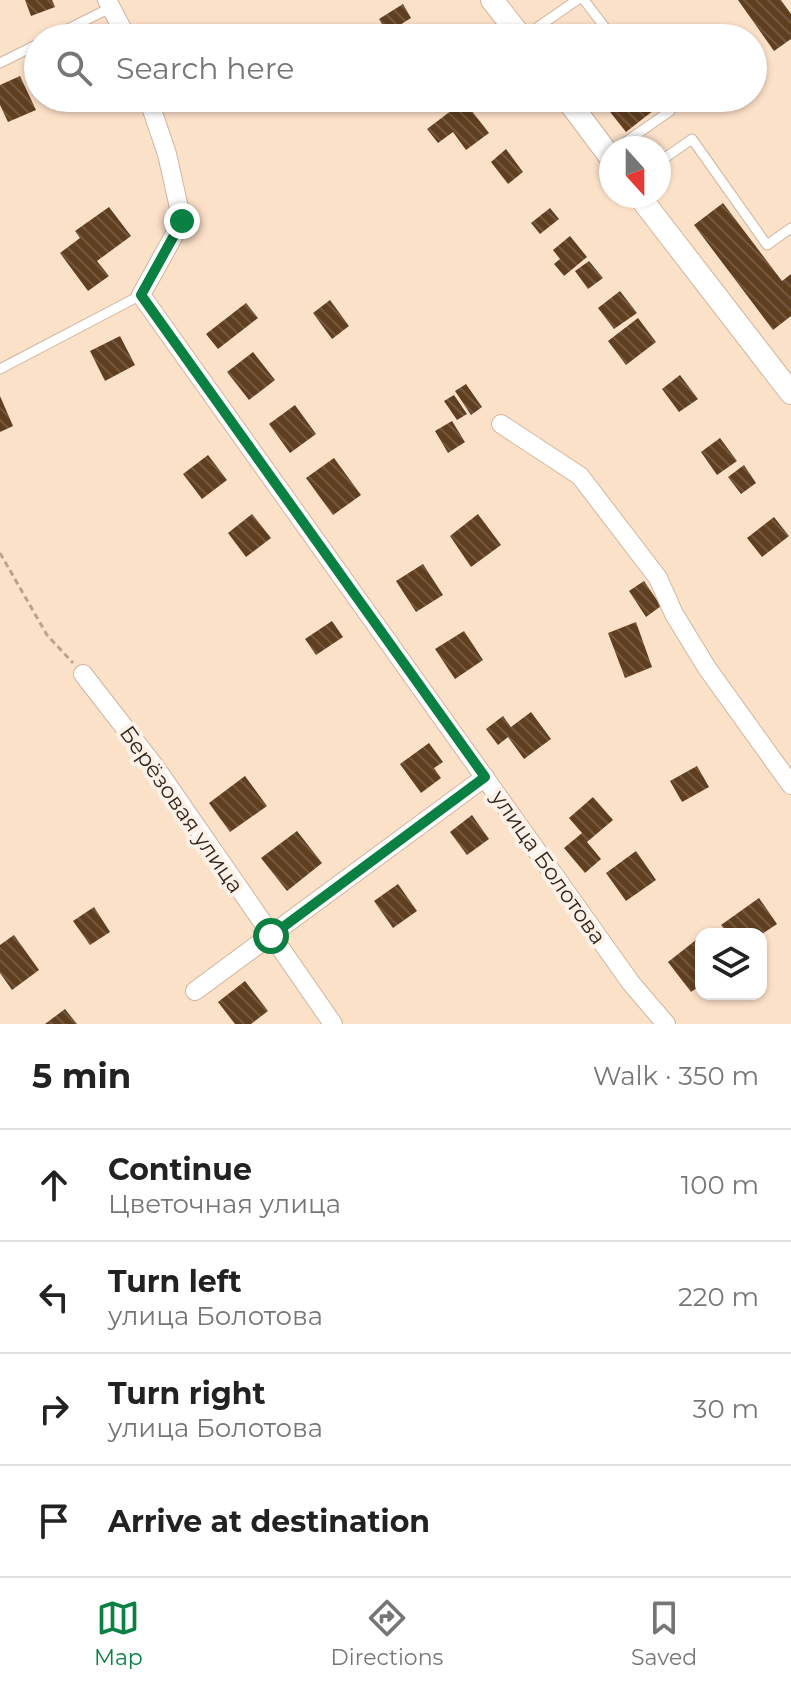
<!DOCTYPE html>
<html lang="en">
<head>
<meta charset="utf-8">
<style>
	body { margin:0; font-family:Montserrat,sans-serif; background:#f6f6f6; color:#222 }
	.controls { position:absolute; right:24px; bottom:24px; display:grid; overflow:hidden; border-radius:16px; box-shadow:0 2px 6px #0004 }
	.controls button { width:72px; height:72px; display:grid; place-items:center; padding:0; border:0; border-bottom:2px solid #e0e0e0; background:#fff; color:#222; font:40px sans-serif }
	.compass { position:absolute; left:599px; top:136px; width:72px; height:72px; border-radius:50%; background:#fff; box-shadow:0 2px 6px #0004; rotate:159deg }
	.stop { position:absolute; width:24px; height:24px; margin:-18px; border:6px solid #0b8043; border-radius:50%; background:#fff }
	.stop.end { background:#0b8043; border-color:#fff; box-shadow:0 2px 8px #0008 }
	.list { margin:0; padding:0; list-style:none }
	h2 { display:flex; justify-content:space-between; align-items:center; height:104px; margin:0; padding:0 32px; font-size:34px }
	h2 small { font-size:26px; font-weight:400; color:#767676 }
	.list li { display:grid; grid-template-columns:52px 1fr auto; gap:24px; align-items:center; box-sizing:border-box; height:112px; padding:0 32px; border-top:2px solid #e0e0e0 }
	.list b { display:block; font-size:30px; white-space:nowrap }
	.list p { margin:0; font-size:26px; white-space:nowrap; color:#767676 }
	.list em { font-size:26px; font-style:normal; color:#767676 }
	.icon { flex:none; width:44px; height:44px; fill:none; stroke:currentColor; stroke-width:2; stroke-linecap:round; stroke-linejoin:round }
	.map { position:relative; flex:none; width:791px; height:1024px; overflow:hidden }
	.search { position:absolute; background:#fff; box-shadow:0 2px 6px #0004; left:24px; right:24px; top:24px; height:88px; display:flex; align-items:center; gap:20px; box-sizing:border-box; padding:0 28px; border-radius:44px; color:#767676; font-size:30px }
	.sheet { height:552px; background:#fff }
	nav { display:flex; justify-content:space-around; align-items:center; box-sizing:border-box; height:112px; border-top:2px solid #e0e0e0; background:#fff; font-size:22px; color:#767676 }
	nav a { display:grid; justify-items:center; gap:4px }
	nav .on { color:#0b8043 }
	.map>svg:first-child { display:block }
	.building { fill:url(#building-back-hatch) }
	.lines { fill:none; stroke-linecap:round; stroke-linejoin:round }
	.service-casing { stroke:#d0b59f; stroke-width:11 }
	.minor-casing { stroke:#d0b59f; stroke-width:20 }
	.tertiary-casing { stroke:#d0b59f; stroke-width:24 }
	.path { stroke:#b9a390; stroke-width:3; stroke-dasharray:6 4; stroke-linecap:butt }
	.service { stroke:#fff; stroke-width:9 }
	.minor { stroke:#fff; stroke-width:18 }
	.tertiary { stroke:#fff; stroke-width:22 }
	.route { stroke:#0b8043; stroke-width:10 }
	.labels { text-anchor:middle; stroke-width:8; stroke-linejoin:round; paint-order:stroke }
	.street-label { font-size:22px; fill:#31271e; stroke:#fdf1e8 }
</style>
</head>
<body>
<div class="map">
<svg width="791" height="1024" viewBox="0 0 791 1024">
	<defs>
		<pattern id="building-back-hatch" width="6" height="6" patternUnits="userSpaceOnUse" patternTransform="scale(2)"><rect width="6" height="6" fill="#603f20"/><path d="M-1 5l2 2M0 0l6 6M5-1l2 2" fill="none" stroke="#73583f"/></pattern>
	</defs>
	<rect width="100%" height="100%" fill="#fce1c9"/>
	<!-- building -->
	<g class="building">
		<path d="M25 0H52L55 7 31 16Z"/>
		<path d="M738 0H781L791 14V39L774 51Z"/>
		<path d="M403 4 411 18 387 33 379 19Z"/>
		<path d="M20 76 36 110 8 122 0 105V85Z"/>
		<path d="M599 98H645L654 110 626 132Z"/>
		<path d="M464 101 489 133 466 150 453 132 438 143 427 129Z"/>
		<path d="M506 149 523 172 508 184 491 162Z"/>
		<path d="M723 203 782 281 791 274V316L773 330 694 225Z"/>
		<path d="M109 207 131 236 97 261 109 276 88 291 60 253 80 238 75 231Z"/>
		<path d="M550 208 559 219 540 234 531 223Z"/>
		<path d="M570 236 587 257 564 276 554 264 560 259 553 250Z"/>
		<path d="M589 261 603 278 588 289 575 271Z"/>
		<path d="M620 291 637 313 614 329 598 308Z"/>
		<path d="M330 300 349 326 332 339 313 313Z"/>
		<path d="M246 303 258 318 218 349 206 334Z"/>
		<path d="M638 318 656 342 626 365 608 341Z"/>
		<path d="M120 336 135 365 105 381 90 351Z"/>
		<path d="M253 352 275 380 249 400 227 372Z"/>
		<path d="M680 375 698 399 679 412 662 389Z"/>
		<path d="M466 384 482 407 471 415 455 391Z"/>
		<path d="M454 395 467 414 457 420 444 401Z"/>
		<path d="M0 396 13 426 0 432Z"/>
		<path d="M295 405 316 434 290 453 269 424Z"/>
		<path d="M452 421 465 442 448 453 435 431Z"/>
		<path d="M720 438 737 461 717 475 701 452Z"/>
		<path d="M208 455 227 480 202 499 183 474Z"/>
		<path d="M334 458 361 495 333 515 306 478Z"/>
		<path d="M744 465 756 483 741 494 728 477Z"/>
		<path d="M252 514 271 538 246 557 228 533Z"/>
		<path d="M478 514 501 545 471 567 450 536Z"/>
		<path d="M774 517 789 536 762 557 747 538Z"/>
		<path d="M423 564 443 595 416 612 396 581Z"/>
		<path d="M644 581 661 606 646 617 629 591Z"/>
		<path d="M332 621 343 637 316 655 305 639Z"/>
		<path d="M636 622 652 667 625 678 608 633Z"/>
		<path d="M464 631 483 660 455 679 435 649Z"/>
		<path d="M531 712 551 739 524 759 508 737 498 745 486 729 503 716 511 727Z"/>
		<path d="M429 743 443 762 434 768 441 778 421 793 400 764Z"/>
		<path d="M697 766 709 787 682 802 670 781Z"/>
		<path d="M245 776 267 806 230 832 209 803Z"/>
		<path d="M593 797 613 820 587 842 601 859 585 873 564 848 582 833 569 818Z"/>
		<path d="M472 815 489 839 467 855 450 832Z"/>
		<path d="M297 831 322 863 287 891 261 858Z"/>
		<path d="M636 851 656 880 626 901 606 873Z"/>
		<path d="M398 884 417 911 393 928 374 901Z"/>
		<path d="M759 898 777 924 762 934H728L721 925Z"/>
		<path d="M94 907 110 932 90 945 73 921Z"/>
		<path d="M14 935 39 970 12 990 0 973V945Z"/>
		<path d="M701 936V985L691 992 668 962Z"/>
		<path d="M245 981 268 1011 251 1024H235L218 1002Z"/>
		<path d="M65 1009 77 1024H45Z"/>
	</g>
	<g class="lines">
		<defs>
			<g id="service">
				<path d="M584 0 613 38"/>
				<path d="M50 38 110 8"/>
				<path d="M522 38 577 0"/>
				<path d="M0 63 38 44"/>
				<path d="M617 148 670 111 659 98"/>
				<path d="M659 162 692 139 767 245 791 228"/>
				<path d="M0 369 141 295"/>
			</g>
			<g id="minor">
				<path d="M107 0 127 38"/>
				<path d="M148 98 167 154 182 221 141 295 631 983 666 1024"/>
				<path d="M501 424 580 476 658 578 674 614 707 668 791 785"/>
				<path d="M83 674 156 768 333 1024"/>
				<path d="M195 991 485 777"/>
			</g>
			<g id="tertiary">
				<path d="M492 0 522 38"/>
				<path d="M566 98 611 158"/>
				<path d="M639 196 791 393"/>
			</g>
		</defs>
		<!-- service casing -->
		<use href="#service" class="service-casing"/>
		<!-- minor casing -->
		<use href="#minor" class="minor-casing"/>
		<!-- tertiary casing -->
		<use href="#tertiary" class="tertiary-casing"/>
		<!-- path -->
		<path class="path" d="M0 553 47 635 73 663"/>
		<!-- service -->
		<use href="#service" class="service"/>
		<!-- minor -->
		<use href="#minor" class="minor"/>
		<!-- tertiary -->
		<use href="#tertiary" class="tertiary"/>
	</g>
	<g class="lines">
		<!-- route -->
		<path class="route" d="M182 221 141 295 485 777 271 936"/>
	</g>
	<g class="labels">
		<!-- street labels -->
		<g class="street-label">
			<text transform="translate(182 809) rotate(55)" y="8">Берёзовая улица</text>
			<text transform="translate(549 867) rotate(55)" y="8">улица Болотова</text>
		</g>
	</g>
</svg>
<div class="controls">
<button><svg class="icon" aria-label="layers" viewBox="0 0 24 24"><path d="M12 4l9 5-9 5-9-5zM3 14l9 5 9-5"/></svg></button>
</div>
<svg class="compass" viewBox="-18 -18 36 36"><path d="M0-13l5 13h-10z" fill="#e53935"/><path d="M0 13l5-13h-10z" fill="#767676"/></svg>
<div class="stop" style="left:271px;top:936px"></div>
<div class="stop end" style="left:182px;top:221px"></div>
<div class="search"><svg class="icon" aria-label="search" viewBox="0 0 24 24"><circle cx="10" cy="10" r="6"/><path d="M15 15l6 6"/></svg>Search here</div>
</div>
<section class="sheet">
<h2>5 min<small>Walk · 350 m</small></h2>
<ul class="list">
<li><svg class="icon" aria-label="ahead" viewBox="0 0 24 24"><path d="M12 20V5M6 11l6-6 6 6"/></svg><div><b>Continue</b><p>Цветочная улица</p></div><em>100 m</em></li>
<li><svg class="icon" aria-label="left" viewBox="0 0 24 24"><path d="M17 20v-9H6M10 6l-5 5 5 5"/></svg><div><b>Turn left</b><p>улица Болотова</p></div><em>220 m</em></li>
<li><svg class="icon" aria-label="right" viewBox="0 0 24 24"><path d="M7 20v-9h11M14 6l5 5-5 5"/></svg><div><b>Turn right</b><p>улица Болотова</p></div><em>30 m</em></li>
<li><svg class="icon" aria-label="arrive" viewBox="0 0 24 24"><path d="M6 21V4h12l-3 4 3 4H6"/></svg><div><b>Arrive at destination</b></div></li>
</ul>
</section>
<nav>
<a class="on"><svg class="icon" aria-label="map" viewBox="0 0 24 24"><path d="M3 6l6-2 6 2 6-2v14l-6 2-6-2-6 2zM9 4v14M15 6v14"/></svg>Map</a>
<a><svg class="icon" aria-label="directions" viewBox="0 0 24 24"><path d="M12 3l9 9-9 9-9-9zM9 14v-3h6M13 9l2 2-2 2"/></svg>Directions</a>
<a><svg class="icon" aria-label="saved" viewBox="0 0 24 24"><path d="M7 4h10v16l-5-4-5 4z"/></svg>Saved</a>
</nav>
</body>
</html>
